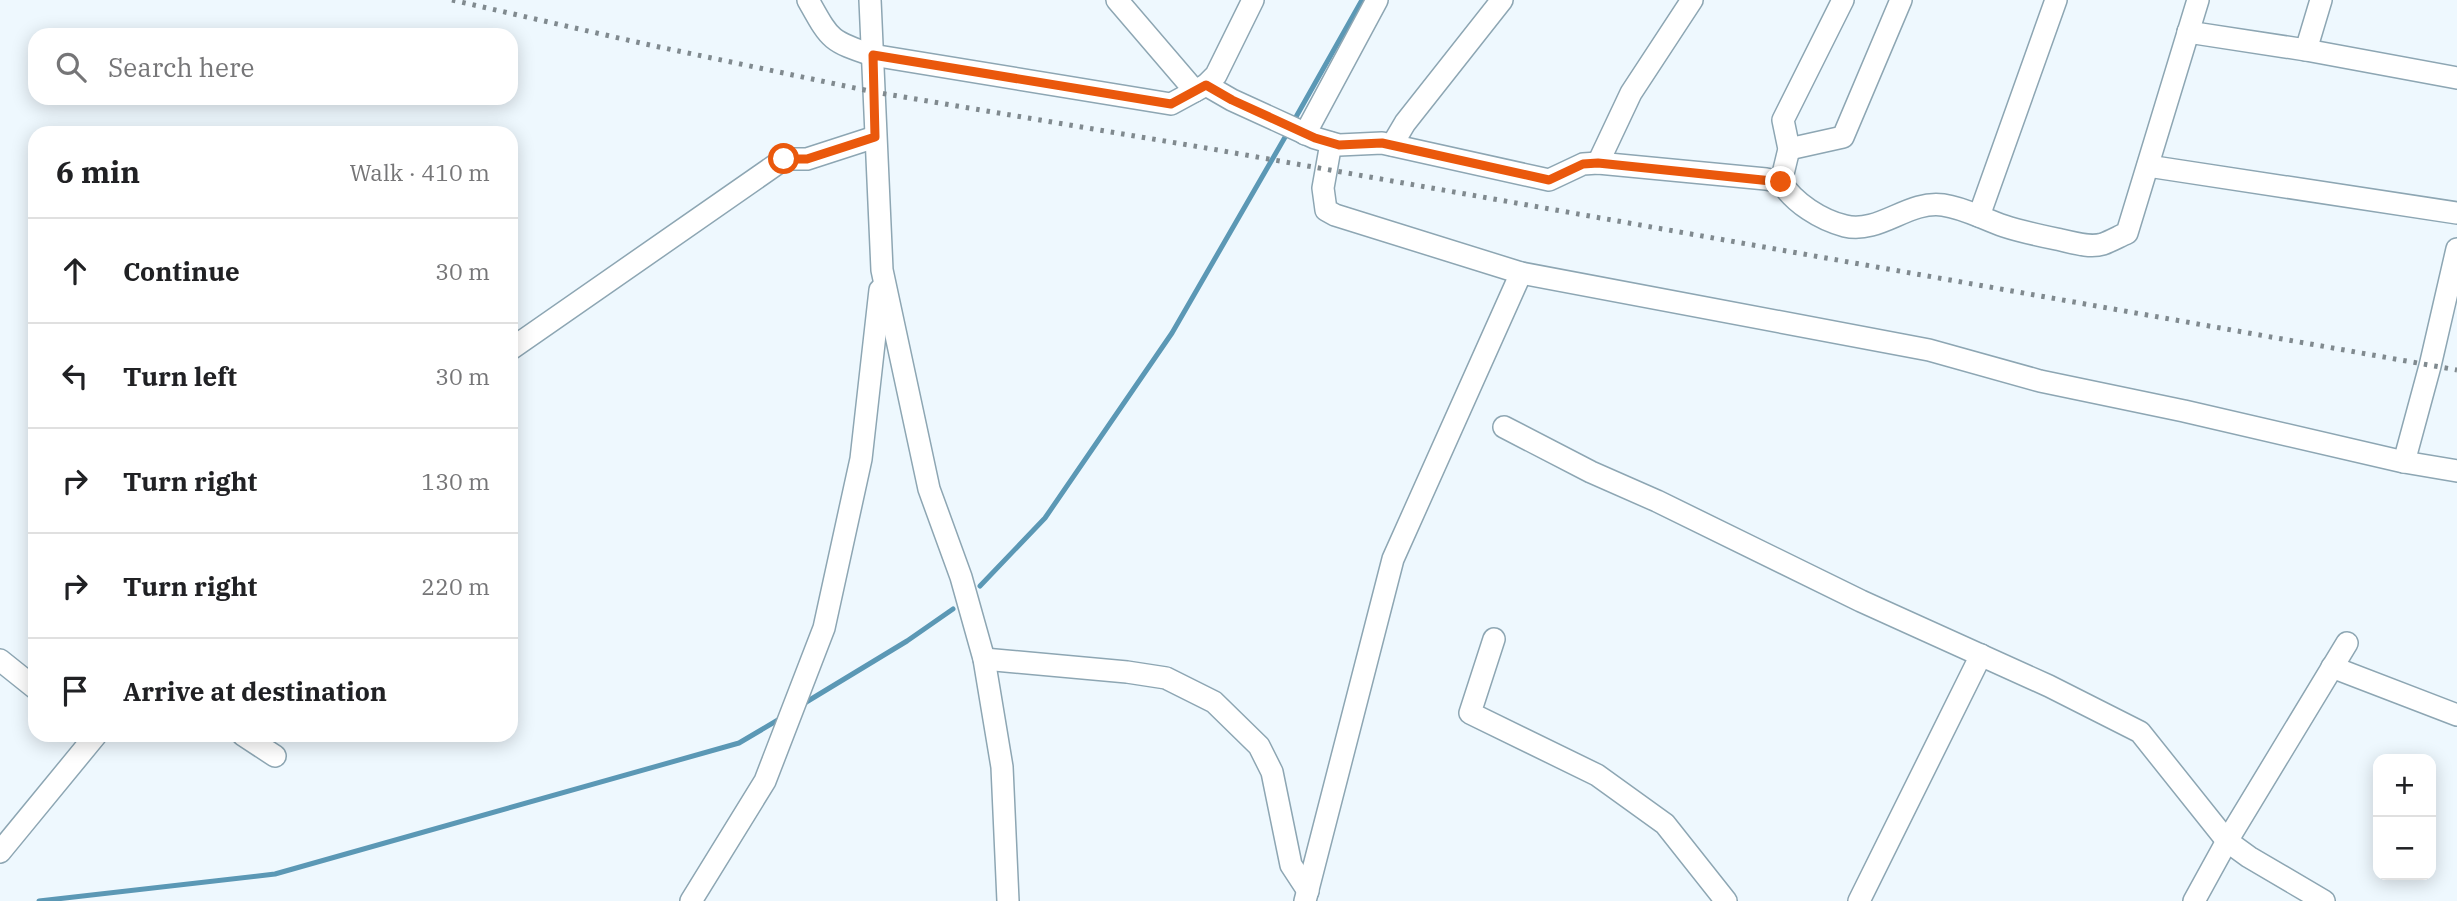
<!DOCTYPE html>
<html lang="en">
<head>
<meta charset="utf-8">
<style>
	body { margin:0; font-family:"IBM Plex Serif",serif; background:#f2f2f2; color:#202124 }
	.controls { position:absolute; right:21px; bottom:21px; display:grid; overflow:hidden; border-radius:14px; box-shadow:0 4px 18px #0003 }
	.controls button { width:63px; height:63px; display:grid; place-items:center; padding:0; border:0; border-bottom:2px solid #e0e0e0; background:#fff; color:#202124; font:35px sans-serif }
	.stop { position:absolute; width:21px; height:21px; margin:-16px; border:5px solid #ea580c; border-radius:50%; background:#fff }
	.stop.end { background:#ea580c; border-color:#fff; box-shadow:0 2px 7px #0008 }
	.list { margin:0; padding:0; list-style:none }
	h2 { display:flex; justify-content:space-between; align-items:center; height:91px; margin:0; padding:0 28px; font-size:30px }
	h2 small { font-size:23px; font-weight:400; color:#757577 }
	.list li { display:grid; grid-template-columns:46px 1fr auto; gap:21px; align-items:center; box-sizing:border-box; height:105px; padding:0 28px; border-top:2px solid #e0e0e0 }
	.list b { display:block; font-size:26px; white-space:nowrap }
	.list em { font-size:23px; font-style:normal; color:#757577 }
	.icon { flex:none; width:38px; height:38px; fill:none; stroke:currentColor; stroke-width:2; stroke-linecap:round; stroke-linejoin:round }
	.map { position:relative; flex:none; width:2457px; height:901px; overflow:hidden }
	.search { position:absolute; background:#fff; box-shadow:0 4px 18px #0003; left:28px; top:28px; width:490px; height:77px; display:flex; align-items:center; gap:18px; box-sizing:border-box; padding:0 24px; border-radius:21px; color:#757577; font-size:26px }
	.panel { position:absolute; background:#fff; box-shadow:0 4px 18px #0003; left:28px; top:126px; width:490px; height:616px; border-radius:21px }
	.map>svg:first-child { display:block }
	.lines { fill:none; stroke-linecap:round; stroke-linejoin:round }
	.stream { stroke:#5b98b5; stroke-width:5 }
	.minor-casing { stroke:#8da6b3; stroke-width:24 }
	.minor { stroke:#fff; stroke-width:21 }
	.rail { stroke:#808a8f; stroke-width:5; stroke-dasharray:3.5 7; stroke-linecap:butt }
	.route { stroke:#ea580c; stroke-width:9 }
</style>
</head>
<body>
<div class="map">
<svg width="2457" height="901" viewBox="0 0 2457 901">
	<rect width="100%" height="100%" fill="#eef8fe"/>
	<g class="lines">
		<!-- stream -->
		<g class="stream">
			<path d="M1292 124 1362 0"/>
			<path d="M980 586 1045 518 1172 333 1288 132"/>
			<path d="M803 704 907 641 953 609"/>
			<path d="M39 901 275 874 739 743 783 717"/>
		</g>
		<defs>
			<g id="minor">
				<path d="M808 0C830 39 829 41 872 55L1171 104 1206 85 1216 75 1253 0"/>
				<path d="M870 0 882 270 929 489 961 577 984 659 1002 767 1008 901"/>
				<path d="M1117 0 1195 91"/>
				<path d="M2188 32 2306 50 2457 78"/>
				<path d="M2306 50 2321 0"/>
				<path d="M1206 85 1232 100 1315 138 1339 145 1382 143 1549 180 1583 164 1598 163 1766 179 1781 182C1794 203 1821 220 1845 226 1880 234 1908 200 1943 205 1965 208 1983 219 2004 226 2022 232 2042 236 2061 240 2074 243 2090 248 2103 244 2111 241 2120 236 2127 233L2198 0"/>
				<path d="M1305 134 1377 0"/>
				<path d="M1331 143 1323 188 1326 210 1335 215 1521 273 1929 350 2040 381 2184 411 2404 462 2457 471"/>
				<path d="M1392 145 1405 123 1502 0"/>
				<path d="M1789 149 1843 137 1901 0"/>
				<path d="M1598 163 1631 93 1692 0"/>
				<path d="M2148 166 2457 213"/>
				<path d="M1781 182 1789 149 1783 120 1843 0"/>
				<path d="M1979 216 2056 0"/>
				<path d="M511 349 784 159H807L875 137"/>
				<path d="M1504 427 1591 472 1657 501 1861 601 2049 686 2140 732 2227 841 2249 857 2324 901"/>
				<path d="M2404 462 2430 366 2457 249"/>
				<path d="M1494 639 1470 713 1597 775 1665 824 1726 901"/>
				<path d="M984 659 1127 672 1166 678 1214 702 1259 746 1272 772 1291 865 1308 891"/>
				<path d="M0 660 35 688"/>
				<path d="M2332 667 2457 715"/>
				<path d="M243 735 275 756"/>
				<path d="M0 852 96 735"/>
				<path d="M691 901 765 781 824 628 861 459 880 290"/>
				<path d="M1305 901 1393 559 1521 273"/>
				<path d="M1859 901 1981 655"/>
				<path d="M2194 901 2227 841 2347 643"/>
			</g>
		</defs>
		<!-- minor casing -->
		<use href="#minor" class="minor-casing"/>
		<!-- minor -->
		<use href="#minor" class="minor"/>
		<!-- rail -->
		<path class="rail" d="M452 0 645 44 874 92 1212 149 2457 370"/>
	</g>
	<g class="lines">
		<!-- route -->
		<path class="route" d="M784 159H807L875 137 873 55 1171 104 1206 85 1232 100 1315 138 1339 145 1382 143 1549 180 1583 164 1598 163 1781 182"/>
	</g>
</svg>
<div class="controls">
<button>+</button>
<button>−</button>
</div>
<div class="stop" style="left:784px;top:159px"></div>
<div class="stop end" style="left:1781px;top:182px"></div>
<div class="search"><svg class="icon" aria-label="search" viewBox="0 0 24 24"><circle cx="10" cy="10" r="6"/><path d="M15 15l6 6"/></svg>Search here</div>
<section class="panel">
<h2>6 min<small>Walk · 410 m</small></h2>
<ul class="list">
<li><svg class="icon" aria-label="ahead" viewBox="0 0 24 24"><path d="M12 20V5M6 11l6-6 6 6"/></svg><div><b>Continue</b></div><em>30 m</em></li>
<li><svg class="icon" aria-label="left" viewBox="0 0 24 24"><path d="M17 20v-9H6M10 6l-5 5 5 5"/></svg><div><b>Turn left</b></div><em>30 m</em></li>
<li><svg class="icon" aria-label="right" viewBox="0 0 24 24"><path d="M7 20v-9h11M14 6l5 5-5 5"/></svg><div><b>Turn right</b></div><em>130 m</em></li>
<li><svg class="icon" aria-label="right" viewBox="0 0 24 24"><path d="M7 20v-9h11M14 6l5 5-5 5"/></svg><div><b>Turn right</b></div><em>220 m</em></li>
<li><svg class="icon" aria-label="arrive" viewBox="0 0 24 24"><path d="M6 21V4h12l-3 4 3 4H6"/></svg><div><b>Arrive at destination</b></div></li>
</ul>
</section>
</div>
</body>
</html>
